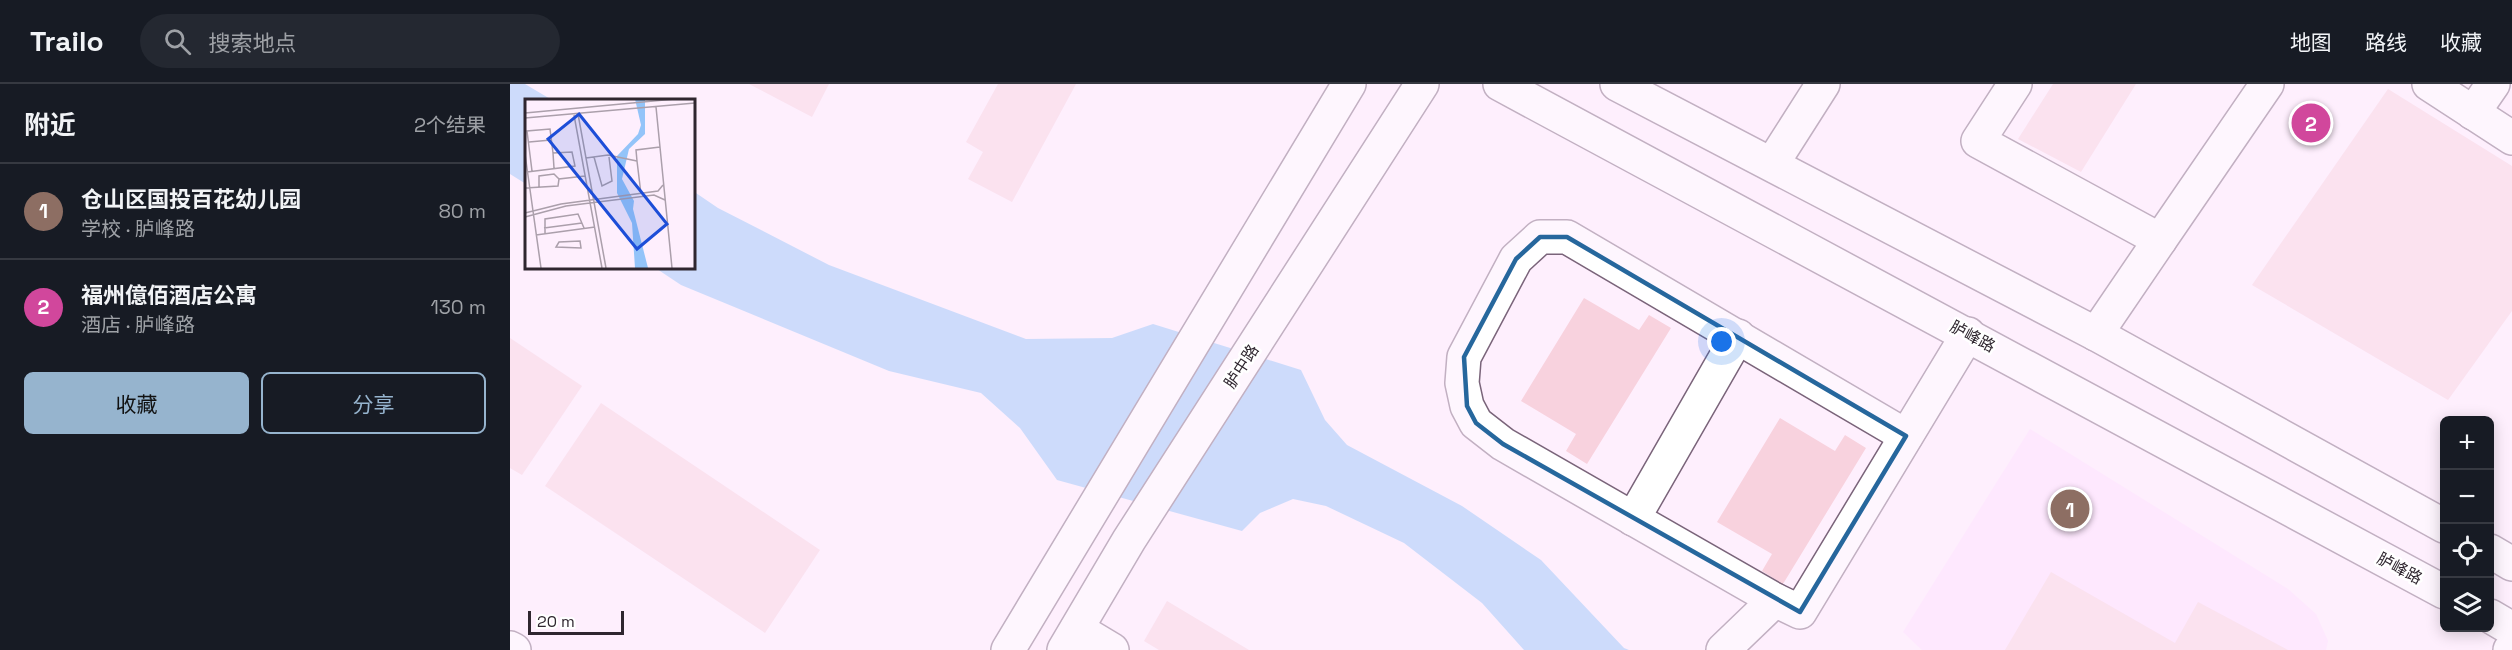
<!DOCTYPE html>
<html lang="zh">
<head>
<meta charset="utf-8">
<style>
	body { margin:0; font-family:"Space Grotesk","Noto Sans SC",sans-serif; background:#242831; color:#f1f3f6 }
	.controls { position:absolute; right:18px; bottom:18px; display:grid; overflow:hidden; border-radius:9px; box-shadow:0 3px 15px #0003 }
	.controls button { width:54px; height:54px; display:grid; place-items:center; padding:0; border:0; border-bottom:2px solid #363941; background:#171b24; color:#f1f3f6; font:30px sans-serif }
	.scale { position:absolute; left:18px; bottom:15px; width:96px; box-sizing:border-box; padding-left:6px; border:3px solid #2f262f; border-top:0; font-size:16px; line-height:21px; white-space:nowrap; color:#2f262f; -webkit-text-stroke:4px #fff; paint-order:stroke }
	.you { position:absolute; left:1212px; top:258px; width:21px; height:21px; margin:-15px; border:4px solid #fff; border-radius:50%; background:#1a73e8; box-shadow:0 0 0 9px #1a73e833 }
	.badge { display:grid; place-items:center; width:39px; height:39px; border-radius:50%; background:#96b4ce; color:#fff; font-size:20px; font-weight:700 }
	.pin { position:absolute; translate:-50% -50%; border:3px solid #fff; box-shadow:0 2px 6px #0006 }
	.list { margin:0; padding:0; list-style:none }
	h2 { display:flex; justify-content:space-between; align-items:center; height:78px; margin:0; padding:0 24px; font-size:26px }
	h2 small { font-size:20px; font-weight:400; color:#9ea1a6 }
	.list li { display:grid; grid-template-columns:39px 1fr auto; gap:18px; align-items:center; box-sizing:border-box; height:96px; padding:0 24px; border-top:2px solid #363941 }
	.list b { display:block; font-size:22px; white-space:nowrap }
	.list p { margin:0; font-size:20px; white-space:nowrap; color:#9ea1a6 }
	.list em { font-size:20px; font-style:normal; color:#9ea1a6 }
	.actions { display:flex; gap:12px; padding:18px 24px }
	.actions a { flex:1; padding:14px 0; border:2px solid #96b4ce; border-radius:9px; text-align:center; font-size:21px; color:#96b4ce }
	.actions .main { background:#96b4ce; color:#111 }
	.icon { flex:none; width:33px; height:33px; fill:none; stroke:currentColor; stroke-width:2; stroke-linecap:round; stroke-linejoin:round }
	.map { position:relative; flex:none; width:2002px; height:566px; overflow:hidden }
	header { display:flex; align-items:center; gap:36px; box-sizing:border-box; height:84px; padding:0 30px; background:#171b24; border-bottom:2px solid #363941 }
	header strong { font-size:28px }
	nav { display:flex; gap:33px; margin-inline-start:auto; font-size:21px }
	.search { width:420px; height:54px; background:#242831; display:flex; align-items:center; gap:15px; box-sizing:border-box; padding:0 21px; border-radius:33px; color:#9ea1a6; font-size:22px }
	main { display:flex }
	aside { flex:1; background:#171b24 }
	.map>svg:first-child { display:block }
	.built { fill:#fedffe }
	.water { fill:#93c4f9 }
	.building { fill:#f8d2de }
	.lines { fill:none; stroke-linecap:round; stroke-linejoin:round }
	.minor-casing { stroke:#7a647a; stroke-width:36 }
	.tertiary-casing { stroke:#7a647a; stroke-width:36 }
	.secondary-casing { stroke:#7a647a; stroke-width:36 }
	.minor { stroke:#fff; stroke-width:33 }
	.tertiary { stroke:#fff; stroke-width:33 }
	.secondary { stroke:#fff; stroke-width:33 }
	.marked { fill:none; stroke:#26679d; stroke-width:4.5; stroke-linejoin:round }
	.labels { text-anchor:middle; stroke-width:5; stroke-linejoin:round; paint-order:stroke }
	.street-label { font-size:16px; fill:#2f262f; stroke:#fff }
	.inset-road { fill:none; stroke:#ab9fab; stroke-width:1.5 }
	.view { fill:#1d4ed8; fill-opacity:0.15; stroke:#1d4ed8; stroke-width:3 }
	.inset-edge { fill:none; stroke:#2f262f; stroke-width:3 }
</style>
</head>
<body>
<header>
<strong>Trailo</strong>
<div class="search"><svg class="icon" aria-label="search" viewBox="0 0 24 24"><circle cx="10" cy="10" r="6"/><path d="M15 15l6 6"/></svg>搜索地点</div>
<nav><a>地图</a><a>路线</a><a>收藏</a></nav>
</header>
<main>
<aside>
<h2>附近<small>2个结果</small></h2>
<ul class="list">
<li><span class="badge" style="background:#8d6e63">1</span><div><b>仓山区国投百花幼儿园</b><p>学校 · 胪峰路</p></div><em>80 m</em></li>
<li><span class="badge" style="background:#d1479c">2</span><div><b>福州億佰酒店公寓</b><p>酒店 · 胪峰路</p></div><em>130 m</em></li>
</ul>
<div class="actions"><a class="main">收藏</a><a>分享</a></div>
</aside>
<div class="map">
<svg width="2002" height="566" viewBox="0 0 2002 566">
	<rect width="100%" height="100%" fill="#feeffd"/>
	<!-- built -->
	<path class="built" d="M1520 345 1778 505 1806 530 1818 557 1816 566H1412L1393 548Z"/>
	<!-- water -->
	<g class="water">
		<path d="M0 0H15L42 16H16V100L0 90Z"/>
		<path d="M183 107 208 124 319 181 516 255 602 254 643 240 791 286 815 336 837 361 952 422 1031 476 1114 564 1119 566H1014L972 519 894 459 816 422 783 415 750 429 732 447 547 396 510 344 471 309 379 287 171 201 144 183H183Z"/>
	</g>
	<!-- building -->
	<g class="building">
		<path d="M239 0H319L302 33Z"/>
		<path d="M488 0H566L502 118 458 95 473 68 456 58Z"/>
		<path d="M1543 0H1626L1571 88 1508 55Z"/>
		<path d="M1878 5 2002 82V227L1938 316 1742 201Z"/>
		<path d="M1074 214 1129 246 1139 231 1161 244 1077 380 1056 367 1066 350 1011 317Z"/>
		<path d="M0 254 72 302 12 391 0 384Z"/>
		<path d="M91 319 310 466 255 549 35 402Z"/>
		<path d="M1270 334 1325 367 1335 351 1356 364 1273 500 1252 487 1262 470 1207 438Z"/>
		<path d="M1541 488 1665 559 1688 518 1778 566H1495Z"/>
		<path d="M657 517 739 566H649L634 557Z"/>
	</g>
	<g class="lines">
		<defs>
			<g id="minor">
				<path d="M1505 0 1468 57 1650 156 1757 0"/>
				<path d="M1919 0 2002 54"/>
				<path d="M1963 29 1983 0"/>
				<path d="M1262 80 1313 0"/>
				<path d="M1586 250 1650 156"/>
				<path d="M1123 435 1228 252"/>
				<path d="M1265 516 993 360 966 339 957 322 952 299 954 273 1006 175 1030 153H1057L1396 352"/>
				<path d="M567 545 602 566"/>
				<path d="M1213 566 1265 516 1290 528 1458 250"/>
			</g>
			<g id="tertiary">
				<path d="M990 0 1934 508"/>
				<path d="M1107 0 1586 250 1934 442"/>
				<path d="M1980 467 2002 480"/>
				<path d="M1980 532 2002 545"/>
				<path d="M0 564 4 566"/>
				<path d="M498 566 839 0"/>
				<path d="M554 566 619 456 912 0"/>
			</g>
			<path id="secondary" d="M2000 566 2002 564"/>
		</defs>
		<!-- minor casing -->
		<use href="#minor" class="minor-casing"/>
		<!-- tertiary casing -->
		<use href="#tertiary" class="tertiary-casing"/>
		<!-- secondary casing -->
		<use href="#secondary" class="secondary-casing"/>
		<!-- minor -->
		<use href="#minor" class="minor"/>
		<!-- tertiary -->
		<use href="#tertiary" class="tertiary"/>
		<!-- secondary -->
		<use href="#secondary" class="secondary"/>
	</g>
	<!-- marked area -->
	<path d="M0 0H2002V566H0ZM1030 153H1057L1396 352 1290 528 993 360 966 339 957 322 954 273 1006 175Z" fill="#feeffd" fill-opacity=".55" fill-rule="evenodd"/>
	<path class="marked" d="M1030 153H1057L1396 352 1290 528 993 360 966 339 957 322 954 273 1006 175Z"/>
	<g class="labels">
		<!-- street labels -->
		<g class="street-label">
			<text transform="translate(1463 252) rotate(28)" y="6">胪峰路</text>
			<text transform="translate(731 282) rotate(-57)" y="6">胪中路</text>
			<text transform="translate(1890 484) rotate(28)" y="6">胪峰路</text>
		</g>
	</g>
	<!-- overview -->
	<g transform="translate(15 15)">
		<rect width="170" height="170" fill="#feeffd"/>
		<path d="M110 0H120V35L104 50 97 80 109 102 108 110 123 169H110L107 124 92 94V57L113 35 116 26Z" fill="#93c4f9"/>
		<path class="inset-road" d="M131 8 147 169M0 14 150 0M53 15 81 169M49 16 77 169M0 19 170 4M4 43 26 41M0 55 16 169M69 58 77 87 87 82 84 58M61 59 83 56 112 62 111 51 135 48M112 62 116 95M7 72 2 32 25 30 28 54M2 73 50 67 47 53 28 54 29 69M14 88V77L29 75 34 80M0 89 33 87 34 80 60 77M0 114 36 105 133 92 138 86M0 118 41 107 129 96 140 101M19 129 57 124M20 135V120L53 115 59 129M11 136 70 128M55 142 56 149 31 148 34 143Z"/>
		<path class="view" d="M54 15 142 125 112 150 23 40Z"/>
		<rect width="170" height="170" class="inset-edge"/>
	</g>
</svg>
<div class="controls">
<button>+</button>
<button>−</button>
<button><svg class="icon" aria-label="locate" viewBox="0 0 24 24"><circle cx="12" cy="12" r="6"/><path d="M12 2v4M12 18v4M2 12h4M18 12h4"/></svg></button>
<button><svg class="icon" aria-label="layers" viewBox="0 0 24 24"><path d="M12 4l9 5-9 5-9-5zM3 14l9 5 9-5"/></svg></button>
</div>
<div class="scale">20 m</div>
<div class="you"></div>
<div class="pin badge" style="left:1560px;top:425px;background:#8d6e63">1</div>
<div class="pin badge" style="left:1801px;top:39px;background:#d1479c">2</div>
</div>
</main>
</body>
</html>
